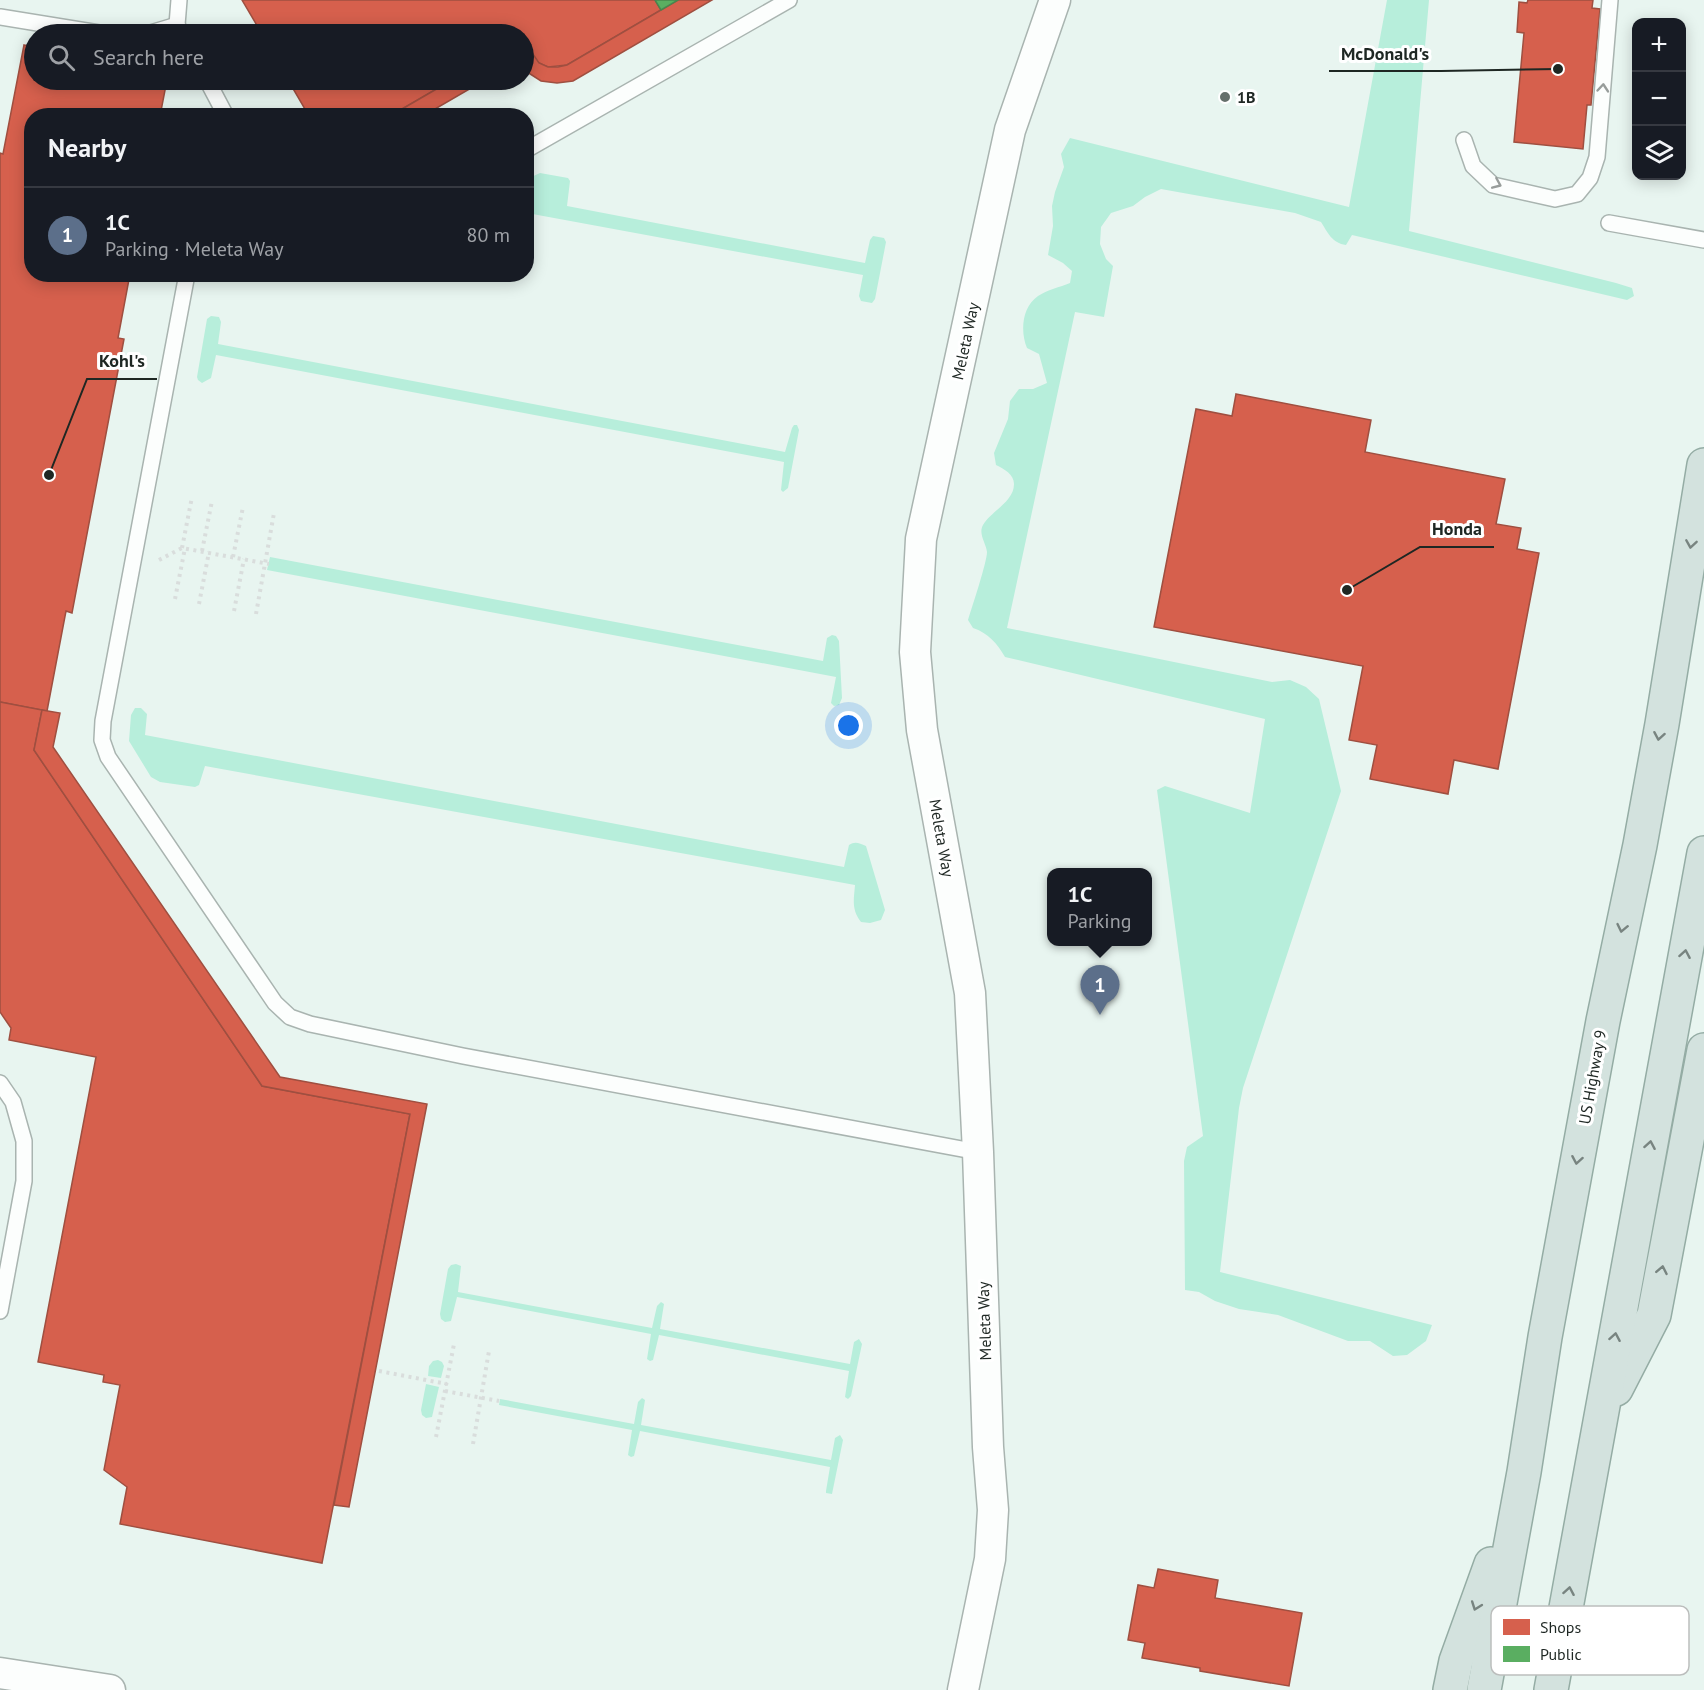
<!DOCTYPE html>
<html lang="en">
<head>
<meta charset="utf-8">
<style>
	body { margin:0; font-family:"PT Sans",sans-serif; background:#20242c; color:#f1f3f6 }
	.controls { position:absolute; right:18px; top:18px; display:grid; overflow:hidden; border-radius:12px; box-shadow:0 3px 15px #0003 }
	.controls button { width:54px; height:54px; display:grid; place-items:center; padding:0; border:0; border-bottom:2px solid #363941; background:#171b24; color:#f1f3f6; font:30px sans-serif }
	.you { position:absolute; left:849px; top:726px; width:21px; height:21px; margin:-15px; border:4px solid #fff; border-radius:50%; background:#1a73e8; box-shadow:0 0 0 9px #1a73e833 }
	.badge { display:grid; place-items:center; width:39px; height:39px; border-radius:50%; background:#d93025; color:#fff; font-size:20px; font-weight:700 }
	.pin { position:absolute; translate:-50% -50px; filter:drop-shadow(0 2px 3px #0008) }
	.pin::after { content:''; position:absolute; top:32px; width:21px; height:18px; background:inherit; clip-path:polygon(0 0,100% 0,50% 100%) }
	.popup { position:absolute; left:1047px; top:868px; width:105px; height:78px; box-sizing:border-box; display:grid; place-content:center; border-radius:12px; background:#171b24; filter:drop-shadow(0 2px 4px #0005); font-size:20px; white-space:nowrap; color:#9ea1a6 }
	.popup b { font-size:22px; color:#f1f3f6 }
	.popup::after { content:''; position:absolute; left:50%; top:100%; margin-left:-12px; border:12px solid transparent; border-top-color:#171b24 }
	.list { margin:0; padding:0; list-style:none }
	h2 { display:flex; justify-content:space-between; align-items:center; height:78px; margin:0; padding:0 24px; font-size:26px }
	h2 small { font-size:20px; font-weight:400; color:#9ea1a6 }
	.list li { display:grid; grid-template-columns:39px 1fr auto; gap:18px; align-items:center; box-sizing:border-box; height:96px; padding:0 24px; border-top:2px solid #363941 }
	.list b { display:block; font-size:22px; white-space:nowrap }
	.list p { margin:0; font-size:20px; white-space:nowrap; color:#9ea1a6 }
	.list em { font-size:20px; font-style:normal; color:#9ea1a6 }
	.icon { flex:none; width:33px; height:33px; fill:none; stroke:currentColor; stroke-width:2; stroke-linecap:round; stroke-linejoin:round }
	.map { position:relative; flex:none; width:1704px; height:1690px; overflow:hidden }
	.search { position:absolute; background:#171b24; box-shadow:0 3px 15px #0003; left:24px; top:24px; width:510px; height:66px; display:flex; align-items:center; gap:15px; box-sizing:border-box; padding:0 21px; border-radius:33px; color:#9ea1a6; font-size:22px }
	.panel { position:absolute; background:#171b24; box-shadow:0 3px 15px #0003; left:24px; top:108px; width:510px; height:174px; border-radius:24px }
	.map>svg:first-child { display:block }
	.green { fill:#b7eedb }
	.shops { fill:#d6604d; stroke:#9f4f40; stroke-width:1.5 }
	.public { fill:#5aae61; stroke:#48864e; stroke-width:1.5 }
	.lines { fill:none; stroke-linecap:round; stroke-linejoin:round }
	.service-casing { stroke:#a9b4b0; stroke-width:18 }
	.minor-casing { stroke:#a9b4b0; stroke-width:33 }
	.trunk-casing { stroke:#94aca4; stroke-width:36 }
	.path { stroke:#d9dddc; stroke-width:4; stroke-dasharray:3 4.5; stroke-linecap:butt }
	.service { stroke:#fcfefd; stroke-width:15 }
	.minor { stroke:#fcfefd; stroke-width:30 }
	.trunk { stroke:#d3e2de; stroke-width:33 }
	.oneway { stroke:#989d9b }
	.oneway2 { stroke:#788480 }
	.poi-dot { fill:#656f6b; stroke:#fff; stroke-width:2 }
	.labels { text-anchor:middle; stroke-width:6; stroke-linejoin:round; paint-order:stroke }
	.poi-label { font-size:16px; font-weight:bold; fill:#1e2723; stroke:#fff; text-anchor:start }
	.street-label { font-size:16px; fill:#1e2723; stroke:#fff }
	.key { fill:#fff; stroke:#bcbebd; stroke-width:1.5 }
	.key-label { font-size:16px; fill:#1e2723 }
	.leader { fill:none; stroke:#1e2723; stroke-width:2 }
	.callout-dot { fill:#1e2723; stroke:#fff; stroke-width:2 }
	.callout-label { font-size:18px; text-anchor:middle; font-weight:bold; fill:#1e2723; stroke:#fff; stroke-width:6; stroke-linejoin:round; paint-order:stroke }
</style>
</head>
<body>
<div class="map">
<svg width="1704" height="1690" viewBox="0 0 1704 1690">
	<rect width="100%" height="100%" fill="#e8f5f0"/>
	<!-- green -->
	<g class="green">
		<path d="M1387 0H1429L1409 231 1616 283 1632 288 1634 296 1627 300 1352 235 1346 245C1332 243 1328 233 1321 222L1295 213 1161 189 1145 197 1133 206 1111 213 1101 227 1100 244 1106 259 1113 266 1104 317 1075 312 1007 628 1272 682 1290 680 1306 687 1319 699 1341 791 1243 1088 1239 1108 1220 1272 1432 1325 1426 1341 1407 1355 1393 1356 1370 1341H1348L1278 1315 1239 1309 1215 1301 1199 1292 1185 1290 1184 1161 1187 1147 1203 1136 1157 790 1165 786 1250 813 1265 719 1005 657C997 643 988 633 973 628L968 620C972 607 987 562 987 552 986 543 978 534 983 525 991 511 1014 502 1014 484 1014 474 1004 469 996 465L994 453 1008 419 1010 401 1019 389H1033L1047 383 1039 354 1027 348C1020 331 1022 307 1038 296 1047 290 1060 287 1070 283L1072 271 1063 263 1048 255 1053 226 1052 206 1055 192 1064 167 1061 154 1070 138 1349 207Z"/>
		<path d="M540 173 568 178 570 181 567 206 865 263 870 240 873 236 884 238 886 242 875 299 872 303 861 301 859 296 863 275 527 213V179Z"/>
		<path d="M211 316 219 317 221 322 218 344 785 452 792 428 794 425H797L799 430 788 488 783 492 781 490 784 462 216 355 211 378 202 383 198 380 197 377 207 319Z"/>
		<path d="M270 557 823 661 827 638 832 635 836 636 839 641 842 698 839 705 834 706 831 703 836 677 267 570Z"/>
		<path d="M135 708H141L147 714 145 735 844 867 849 845C855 841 859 843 866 846L885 910 881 920 870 923 861 922C851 909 854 899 855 885L205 766 199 785 195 787 160 782 151 777 129 741 131 715Z"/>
		<path d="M456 1264 461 1266 458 1292 652 1328 657 1306 661 1302 664 1304 660 1329 850 1364 854 1342 859 1339 862 1344 851 1396 848 1399 845 1397 849 1371 659 1335 653 1360 650 1361 647 1359 651 1334 457 1297 451 1321 445 1322 441 1319 440 1314 448 1269 451 1265Z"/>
		<path d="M438 1360 442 1362 444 1366 441 1378 428 1376 429 1366 433 1361Z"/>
		<path d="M426 1384 439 1387 432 1417 426 1418 422 1415 421 1410Z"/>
		<path d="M642 1398 645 1400 641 1425 831 1460 835 1438 840 1435 843 1440 832 1494 826 1493V1491L830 1467 640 1431 634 1456 631 1457 628 1455 632 1430 499 1405 500 1399 634 1424 638 1402Z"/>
	</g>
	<!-- shops -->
	<g class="shops">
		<path d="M242 0H655L661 10 567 65 548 67 539 63 533 58 524 41V34H262Z"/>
		<path d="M678 0H712L573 81 557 83 541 81 524 70V41L539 63 548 67H558L567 65Z"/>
		<path d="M1528 0H1593L1592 8 1600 9 1591 105H1587L1583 149 1514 142 1524 33 1517 32 1519 2 1527 3Z"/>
		<path d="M24 45 34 47V80H167L160 116H32V274H130L118 338 124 339 72 613 66 611 47 711 0 702V153L3 154Z"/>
		<path d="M288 80H452L390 116H309Z"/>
		<path d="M452 80H485L423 116H390Z"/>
		<path d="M1236 394 1371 420 1365 452 1505 479 1496 524 1521 528 1517 549 1539 553 1498 769 1454 760 1448 794 1370 779 1377 745 1349 740 1363 666 1154 627 1196 409 1232 416Z"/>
		<path d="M0 702 42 710 34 750 262 1086 410 1114 322 1563 120 1524 127 1487 104 1470 120 1385 103 1382 104 1375 38 1362 96 1057 9 1040 11 1028 0 1012Z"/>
		<path d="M42 710 60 713 53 747 280 1077 427 1104 349 1507 334 1505 410 1114 262 1086 34 750Z"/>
		<path d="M1158 1569 1218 1580 1215 1598 1302 1613 1289 1686 1200 1671V1668L1142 1658 1145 1643 1128 1640 1138 1585 1154 1588Z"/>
	</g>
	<!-- public -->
	<path class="public" d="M655 0H678L661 10Z"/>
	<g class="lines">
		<defs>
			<g id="service">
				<path d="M179 0 177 25 182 34"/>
				<path d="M0 17 105 34"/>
				<path d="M147 34 177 25"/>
				<path d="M207 80 226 116"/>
				<path d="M1464 140 1473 166 1493 185 1555 199 1577 194 1590 178 1597 157 1610 0"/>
				<path d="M526 150 789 0"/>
				<path d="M1609 223 1704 240"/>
				<path d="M187 274 103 721 102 740 108 757 275 1003 290 1017 310 1024 463 1056 978 1152"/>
				<path d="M0 1083 13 1102 24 1141V1181L0 1311"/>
			</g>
			<g id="minor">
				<path d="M0 1673 110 1690"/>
				<path d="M963 1690 990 1559 993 1510 988 1447 978 1152 970 993 922 730 915 652 921 539 1010 130 1055 0"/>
			</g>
			<g id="trunk">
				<path d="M1616 1389 1654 1315 1704 1050"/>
				<path d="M1450 1690 1456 1661 1491 1564"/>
				<path d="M1484 1690 1524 1472 1545 1337 1603 1021 1640 845 1662 724 1704 465"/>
				<path d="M1551 1690 1704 853"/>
			</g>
		</defs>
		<!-- service casing -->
		<use href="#service" class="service-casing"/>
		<!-- minor casing -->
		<use href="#minor" class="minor-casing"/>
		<!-- trunk casing -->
		<use href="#trunk" class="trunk-casing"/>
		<!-- path -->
		<g class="path">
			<path d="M182 548 192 497"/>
			<path d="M202 551 212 501"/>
			<path d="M233 557 243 507"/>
			<path d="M159 560 182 548 269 564"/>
			<path d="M175 599 185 548"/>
			<path d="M199 604 209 552"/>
			<path d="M234 611 244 559"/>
			<path d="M256 614 274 513"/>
			<path d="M379 1371 447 1384"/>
			<path d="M445 1391 499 1401"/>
			<path d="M436 1437 454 1344"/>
			<path d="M473 1444 489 1351"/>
		</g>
		<!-- service -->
		<use href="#service" class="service"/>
		<!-- minor -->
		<use href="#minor" class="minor"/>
		<!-- trunk -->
		<use href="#trunk" class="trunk"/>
	</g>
	<!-- one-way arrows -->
	<defs><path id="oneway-chevron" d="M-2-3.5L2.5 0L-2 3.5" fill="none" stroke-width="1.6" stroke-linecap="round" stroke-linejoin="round" transform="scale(1.5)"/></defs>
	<g class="oneway">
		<use href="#oneway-chevron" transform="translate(1603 88) rotate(-85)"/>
		<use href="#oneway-chevron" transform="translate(1497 184) rotate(23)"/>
	</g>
	<g class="oneway2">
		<use href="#oneway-chevron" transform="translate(1691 544) rotate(99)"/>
		<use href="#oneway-chevron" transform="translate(1659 736) rotate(100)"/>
		<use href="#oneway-chevron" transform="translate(1622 928) rotate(102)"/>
		<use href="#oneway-chevron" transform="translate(1685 954) rotate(-80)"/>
		<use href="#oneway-chevron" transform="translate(1650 1145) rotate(-80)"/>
		<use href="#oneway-chevron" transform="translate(1577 1160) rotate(100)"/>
		<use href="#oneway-chevron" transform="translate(1662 1270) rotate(-79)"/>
		<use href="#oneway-chevron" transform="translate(1615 1337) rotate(-80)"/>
		<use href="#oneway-chevron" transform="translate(1569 1591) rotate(-80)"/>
		<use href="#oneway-chevron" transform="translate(1476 1606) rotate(110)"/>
	</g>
	<!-- markers -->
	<circle class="poi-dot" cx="1225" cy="97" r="6"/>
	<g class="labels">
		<!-- poi labels -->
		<g class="poi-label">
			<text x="1237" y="103">1B</text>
		</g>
		<!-- street labels -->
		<g class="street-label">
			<text transform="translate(965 341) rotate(-78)" y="6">Meleta Way</text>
			<text transform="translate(942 838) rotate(80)" y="6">Meleta Way</text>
			<text transform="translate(1592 1077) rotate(-80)" y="6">US Highway 9</text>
			<text transform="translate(984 1321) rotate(-92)" y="6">Meleta Way</text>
		</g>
	</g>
	<!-- legend -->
	<rect x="1491" y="1606" width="198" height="69" rx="9" class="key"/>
	<rect x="1503" y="1619" width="27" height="16" fill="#d6604d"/>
	<rect x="1503" y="1646" width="27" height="16" fill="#5aae61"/>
	<g class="key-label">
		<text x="1540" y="1633">Shops</text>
		<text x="1540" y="1660">Public</text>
	</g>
	<!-- callouts -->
	<path class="leader" d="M1558 69L1441 71H1329M49 475L87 379H157M1347 590L1420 547H1494"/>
	<g class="callout-dot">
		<circle cx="1558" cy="69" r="6"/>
		<circle cx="49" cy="475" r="6"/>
		<circle cx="1347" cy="590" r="6"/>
	</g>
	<g class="callout-label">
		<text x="1385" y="60">McDonald's</text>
		<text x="122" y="367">Kohl's</text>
		<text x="1457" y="535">Honda</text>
	</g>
</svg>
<div class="controls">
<button>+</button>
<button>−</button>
<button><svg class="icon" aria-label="layers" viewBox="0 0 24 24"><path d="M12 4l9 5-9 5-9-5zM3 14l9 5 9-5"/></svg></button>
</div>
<div class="you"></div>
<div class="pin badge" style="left:1100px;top:1015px;background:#5c6f8a">1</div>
<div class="popup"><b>1C</b>Parking</div>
<div class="search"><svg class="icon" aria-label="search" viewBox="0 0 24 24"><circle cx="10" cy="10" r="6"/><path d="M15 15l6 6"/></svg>Search here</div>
<section class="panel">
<h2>Nearby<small></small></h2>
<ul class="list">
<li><span class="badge" style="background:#5c6f8a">1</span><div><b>1C</b><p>Parking · Meleta Way</p></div><em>80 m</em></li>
</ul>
</section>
</div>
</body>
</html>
